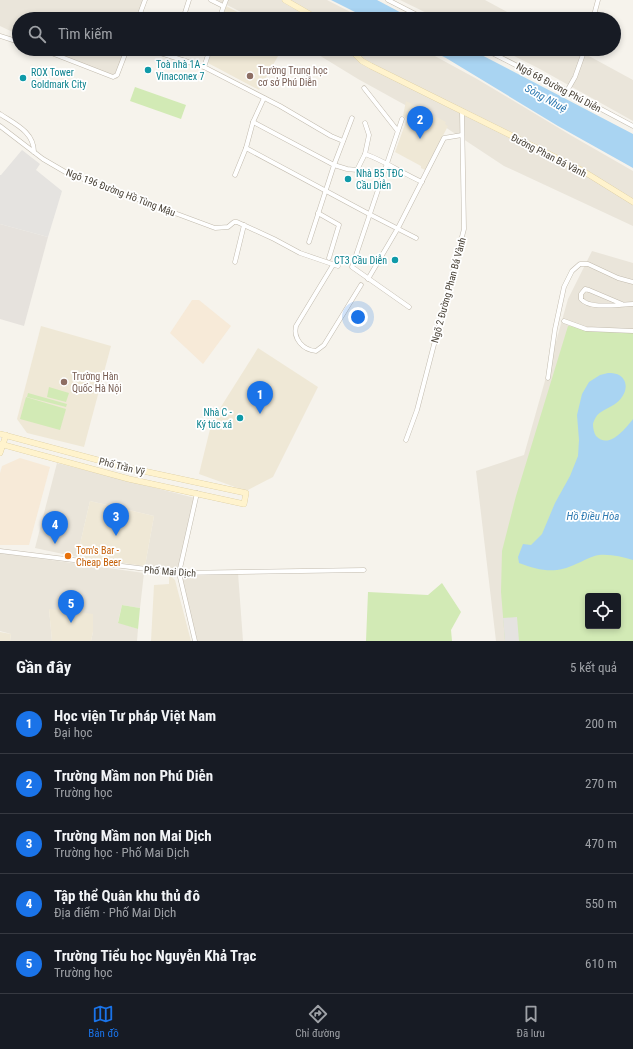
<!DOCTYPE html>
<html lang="vi">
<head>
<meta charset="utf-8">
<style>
	body { margin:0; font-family:"Roboto Condensed",sans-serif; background:#242831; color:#f1f3f6 }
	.controls { position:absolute; right:12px; bottom:12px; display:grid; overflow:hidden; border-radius:4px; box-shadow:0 2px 6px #0003 }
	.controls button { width:36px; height:36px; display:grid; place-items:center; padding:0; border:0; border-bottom:1px solid #363941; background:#171b24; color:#f1f3f6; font:20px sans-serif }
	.you { position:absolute; left:358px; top:317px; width:14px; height:14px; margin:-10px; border:3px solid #fff; border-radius:50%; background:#1a73e8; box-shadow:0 0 0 6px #1a73e833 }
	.badge { display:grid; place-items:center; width:26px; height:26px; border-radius:50%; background:#1a73e8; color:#fff; font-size:13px; font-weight:700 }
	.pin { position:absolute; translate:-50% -33px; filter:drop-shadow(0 1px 2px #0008) }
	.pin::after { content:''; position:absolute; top:21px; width:14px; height:12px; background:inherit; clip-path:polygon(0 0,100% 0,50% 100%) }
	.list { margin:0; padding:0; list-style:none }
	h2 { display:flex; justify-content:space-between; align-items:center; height:52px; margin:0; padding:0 16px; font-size:17px }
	h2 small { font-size:13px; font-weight:400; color:#9ea1a6 }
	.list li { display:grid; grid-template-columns:26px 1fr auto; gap:12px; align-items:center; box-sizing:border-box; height:60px; padding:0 16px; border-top:1px solid #363941 }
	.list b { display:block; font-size:15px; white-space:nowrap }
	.list p { margin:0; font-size:13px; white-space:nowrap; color:#9ea1a6 }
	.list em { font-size:13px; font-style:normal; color:#9ea1a6 }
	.icon { flex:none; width:22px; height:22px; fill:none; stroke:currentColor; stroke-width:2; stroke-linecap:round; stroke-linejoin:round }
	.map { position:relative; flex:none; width:633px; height:641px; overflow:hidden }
	.search { position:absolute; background:#171b24; box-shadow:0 2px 6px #0003; left:12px; right:12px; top:12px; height:44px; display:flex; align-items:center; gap:10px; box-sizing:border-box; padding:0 14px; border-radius:22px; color:#9ea1a6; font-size:15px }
	.sheet { height:352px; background:#171b24 }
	nav { display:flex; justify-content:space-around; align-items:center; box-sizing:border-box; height:56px; border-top:1px solid #363941; background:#171b24; font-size:11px; color:#9ea1a6 }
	nav a { display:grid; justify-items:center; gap:2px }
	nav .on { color:#1a73e8 }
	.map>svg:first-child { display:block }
	.residential { fill:#eae5da; fill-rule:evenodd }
	.commercial { fill:#f7ead8 }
	.industrial { fill:#e6e2dd }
	.education { fill:#efe8d6 }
	.green { fill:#d2eab5; fill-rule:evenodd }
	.parking { fill:#e5e3e0 }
	.water { fill:#a9d4f2 }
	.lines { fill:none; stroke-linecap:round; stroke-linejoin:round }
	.street-casing { stroke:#c2bbae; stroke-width:5 }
	.secondary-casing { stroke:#d6c79b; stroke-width:6 }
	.street { stroke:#fff; stroke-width:4 }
	.secondary { stroke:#fff3cd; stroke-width:5.5 }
	.culture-dot { fill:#0f9aa8; stroke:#fff; stroke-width:1.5 }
	.education-dot { fill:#8d6e63; stroke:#fff; stroke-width:1.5 }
	.food-dot { fill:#e8710a; stroke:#fff; stroke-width:1.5 }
	.labels { text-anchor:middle; stroke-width:3.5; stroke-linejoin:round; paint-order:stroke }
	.culture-label { font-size:10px; fill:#0d838f; stroke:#fff; text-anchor:start }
	.education-label { font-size:10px; fill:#785e54; stroke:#fff; text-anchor:start }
	.street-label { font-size:10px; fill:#4b4439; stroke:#fff }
	.food-label { font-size:10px; fill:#c56008; stroke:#fff; text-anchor:start }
	.water-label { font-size:11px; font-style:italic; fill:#2e7ab2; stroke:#fff }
</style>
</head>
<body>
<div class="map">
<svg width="633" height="641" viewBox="0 0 633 641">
	<rect width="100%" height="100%" fill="#f6f3ec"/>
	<!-- residential -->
	<g class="residential">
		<path d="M0 0H147L139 19H19V35L0 26Z"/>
		<path d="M217 0H327L364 19H255Z"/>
		<path d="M400 0H485L520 19H439Z"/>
		<path d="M49 49H128L117 79Z"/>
		<path d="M309 49H422L477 79 572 136 633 171V226L504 166 445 127 358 79Z"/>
		<path d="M500 49H576L633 80V121L538 68Z"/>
		<path d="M592 251 633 263V641H496L476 471 524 455 568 299ZM588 596H618V626H588Z"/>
		<path d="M57 463 195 498 181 566 172 570 145 566 154 516 90 501 77 557 35 548Z"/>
		<path d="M0 553 144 573 140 608 122 605 118 622 138 629 137 641H91L93 632 49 609 52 641H10L11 634 0 631Z"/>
		<path d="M238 573 243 641H197L181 577Z"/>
	</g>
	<!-- commercial -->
	<g class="commercial">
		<path d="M192 300H199L231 326 203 364 170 333Z"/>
		<path d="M20 458 50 467 29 545H0V473L2 466Z"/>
	</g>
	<!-- industrial -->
	<path class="industrial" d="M0 224 48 237 24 326 0 319Z"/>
	<!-- education -->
	<g class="education">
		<path d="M226 6 251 19H222Z"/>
		<path d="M212 49H282L259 90 208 63Z"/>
		<path d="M406 101 446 122 445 124 448 126 425 170 421 168V166L395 152 407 119 403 116Z"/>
		<path d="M41 326 111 346 84 447 27 433 17 419Z"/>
		<path d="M258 348 318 387 273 477 246 491 199 474 212 421Z"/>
		<path d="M90 501 154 516 145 566 77 557Z"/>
		<path d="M169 575 175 580 191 641H151L154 585 169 584Z"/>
		<path d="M49 609 93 614V632L91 641H52Z"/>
		<path d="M0 632 11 634 10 641H0Z"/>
	</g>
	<!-- green -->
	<g class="green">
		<path d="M135 87 186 105 181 119 130 101Z"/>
		<path d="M568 326 633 330V641H505L501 592 502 551 516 496ZM588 596H618V626H588Z"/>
		<path d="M49 387 69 393 66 402 47 397Z"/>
		<path d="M28 393 67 404 66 407 27 397Z"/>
		<path d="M26 397 66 409 60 430 20 419Z"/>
		<path d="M442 583 461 612 451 630 452 641H366L368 592 428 595Z"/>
		<path d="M122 605 140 608 138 629 118 623Z"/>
	</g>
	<!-- parking -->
	<g class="parking">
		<path d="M22 150 40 164 36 170 62 191 48 237 0 224V175H1Z"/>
		<path d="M517 617 519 641H505L503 618Z"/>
	</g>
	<!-- water -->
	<g class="water">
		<path d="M331 0H377L413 19H369Z"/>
		<path d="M428 49H470L633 134V168L558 126 446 58Z"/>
		<path d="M608 373C615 373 621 374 624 380 629 389 622 399 615 404 611 407 605 409 601 412 597 414 594 420 593 424 593 428 594 433 596 436 609 450 626 428 633 419V560C622 557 611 554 599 555 591 556 584 561 576 564 556 574 540 571 519 563L518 557 523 544 531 545 542 534 555 503 570 476 578 456 579 440 577 415 582 394 589 382 600 375Z"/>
	</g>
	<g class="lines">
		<defs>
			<g id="street">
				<path d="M211 0 223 6"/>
				<path d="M388 0 425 19"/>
				<path d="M138 19 145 0"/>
				<path d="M183 19 189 0"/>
				<path d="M219 19 226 0"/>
				<path d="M593 19 598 0"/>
				<path d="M0 36 19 42"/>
				<path d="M41 49 113 77 117 75 127 49"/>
				<path d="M148 49 204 67 280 106 331 136 343 141"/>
				<path d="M484 49 569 92 633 126"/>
				<path d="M172 56 174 49"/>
				<path d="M204 67 210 49"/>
				<path d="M364 88 397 130"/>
				<path d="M567 91 575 77 585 49"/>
				<path d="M0 114C15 124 34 132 34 152"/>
				<path d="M402 119 352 267 409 307"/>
				<path d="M253 122 334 165 347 169 357 170 365 154 369 135 365 123"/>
				<path d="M0 126 43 159 67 173 215 228 228 227 234 222H237L274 239 300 253 338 266"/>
				<path d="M246 148 369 214 416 238"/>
				<path d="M365 154C385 161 402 173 422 182"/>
				<path d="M235 175 246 148 253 122 264 98"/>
				<path d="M318 213 339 225 329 258"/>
				<path d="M309 242 334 165 352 118"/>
				<path d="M235 262 244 225"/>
				<path d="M333 265 296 326C293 339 303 350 316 351L324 345 361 285"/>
				<path d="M368 279 398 228 444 138 462 135"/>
				<path d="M622 304 589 290 585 289 581 294V299C590 310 620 304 633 304"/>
				<path d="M564 321 586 329 633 331"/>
				<path d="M548 378 555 329 564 287 572 271 580 264H588L618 278 633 282"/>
				<path d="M406 440 417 410 464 229 462 111"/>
				<path d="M0 551 179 573 364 570"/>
				<path d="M195 641 179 573 197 493"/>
			</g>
			<g id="secondary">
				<path d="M285 0 318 19"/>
				<path d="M350 49 362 61 371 66 583 171 633 202"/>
				<path d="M0 434 120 466 246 493 244 504 129 479 0 444"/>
				<path d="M0 453 6 435"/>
			</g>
		</defs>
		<!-- street casing -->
		<use href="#street" class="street-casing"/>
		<!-- secondary casing -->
		<use href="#secondary" class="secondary-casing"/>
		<!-- street -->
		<use href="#street" class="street"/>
		<!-- secondary -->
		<use href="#secondary" class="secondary"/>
	</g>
	<!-- markers -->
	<g class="culture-dot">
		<circle cx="148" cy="70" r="4"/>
		<circle cx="23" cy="78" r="4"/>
		<circle cx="348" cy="179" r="4"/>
		<circle cx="395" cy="260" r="4"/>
		<circle cx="240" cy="418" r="4"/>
	</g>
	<g class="education-dot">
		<circle cx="250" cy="76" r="4"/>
		<circle cx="64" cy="382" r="4"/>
	</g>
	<circle class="food-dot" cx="68" cy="556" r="4"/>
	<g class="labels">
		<!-- culture labels -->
		<g class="culture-label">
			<text x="156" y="68">Toà nhà 1A -<tspan x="156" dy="12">Vinaconex 7</tspan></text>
			<text x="31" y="76">ROX Tower<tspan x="31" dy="12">Goldmark City</tspan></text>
			<text x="356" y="177">Nhà B5 TĐC<tspan x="356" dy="12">Cầu Diễn</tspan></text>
			<text x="387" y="264" text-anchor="end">CT3 Cầu Diễn</text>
			<text x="232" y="416" text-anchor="end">Nhà C -<tspan x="232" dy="12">Ký túc xá</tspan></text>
		</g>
		<!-- education labels -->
		<g class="education-label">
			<text x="258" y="74">Trường Trung học<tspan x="258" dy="12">cơ sở Phú Diễn</tspan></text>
			<text x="72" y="380">Trường Hàn<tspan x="72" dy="12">Quốc Hà Nội</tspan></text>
		</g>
		<!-- street labels -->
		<g class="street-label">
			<text transform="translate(559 87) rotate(28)" y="4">Ngõ 68 Đường Phú Diễn</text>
			<text transform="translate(549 155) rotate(27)" y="4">Đường Phan Bá Vành</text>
			<text transform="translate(121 192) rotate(21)" y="4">Ngõ 196 Đường Hồ Tùng Mậu</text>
			<text transform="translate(448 290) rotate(-75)" y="4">Ngõ 2 Đường Phan Bá Vành</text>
			<text transform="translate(122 466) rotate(14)" y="4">Phố Trần Vỹ</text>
			<text transform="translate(170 571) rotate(4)" y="4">Phố Mai Dịch</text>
		</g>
		<!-- food labels -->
		<g class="food-label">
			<text x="76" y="554">Tom's Bar -<tspan x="76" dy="12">Cheap Beer</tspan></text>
		</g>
		<!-- water labels -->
		<g class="water-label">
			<text transform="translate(546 98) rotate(29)" y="4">Sông Nhuệ</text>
			<text x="593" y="520">Hồ Điều Hòa</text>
		</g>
	</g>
</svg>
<div class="controls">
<button><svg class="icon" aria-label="locate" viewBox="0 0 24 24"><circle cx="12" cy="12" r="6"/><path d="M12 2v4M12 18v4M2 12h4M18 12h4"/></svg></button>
</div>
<div class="you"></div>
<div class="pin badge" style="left:260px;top:414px">1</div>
<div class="pin badge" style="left:420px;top:139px">2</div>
<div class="pin badge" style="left:116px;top:536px">3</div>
<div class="pin badge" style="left:55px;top:544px">4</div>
<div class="pin badge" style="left:71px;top:623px">5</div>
<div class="search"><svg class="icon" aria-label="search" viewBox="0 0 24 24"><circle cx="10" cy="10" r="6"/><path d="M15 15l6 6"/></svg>Tìm kiếm</div>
</div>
<section class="sheet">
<h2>Gần đây<small>5 kết quả</small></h2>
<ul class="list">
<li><span class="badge">1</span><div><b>Học viện Tư pháp Việt Nam</b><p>Đại học</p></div><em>200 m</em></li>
<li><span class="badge">2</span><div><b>Trường Mầm non Phú Diễn</b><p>Trường học</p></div><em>270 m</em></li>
<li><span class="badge">3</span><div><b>Trường Mầm non Mai Dịch</b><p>Trường học · Phố Mai Dịch</p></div><em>470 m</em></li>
<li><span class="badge">4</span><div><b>Tập thể Quân khu thủ đô</b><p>Địa điểm · Phố Mai Dịch</p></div><em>550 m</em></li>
<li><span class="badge">5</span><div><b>Trường Tiểu học Nguyễn Khả Trạc</b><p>Trường học</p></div><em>610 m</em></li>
</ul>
</section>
<nav>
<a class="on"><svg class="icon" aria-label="map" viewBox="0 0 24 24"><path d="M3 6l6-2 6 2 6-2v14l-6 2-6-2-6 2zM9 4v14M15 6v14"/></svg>Bản đồ</a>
<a><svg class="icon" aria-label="directions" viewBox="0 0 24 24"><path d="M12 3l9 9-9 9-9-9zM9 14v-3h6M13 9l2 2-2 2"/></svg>Chỉ đường</a>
<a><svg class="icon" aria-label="saved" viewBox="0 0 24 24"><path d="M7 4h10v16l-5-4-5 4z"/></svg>Đã lưu</a>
</nav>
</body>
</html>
